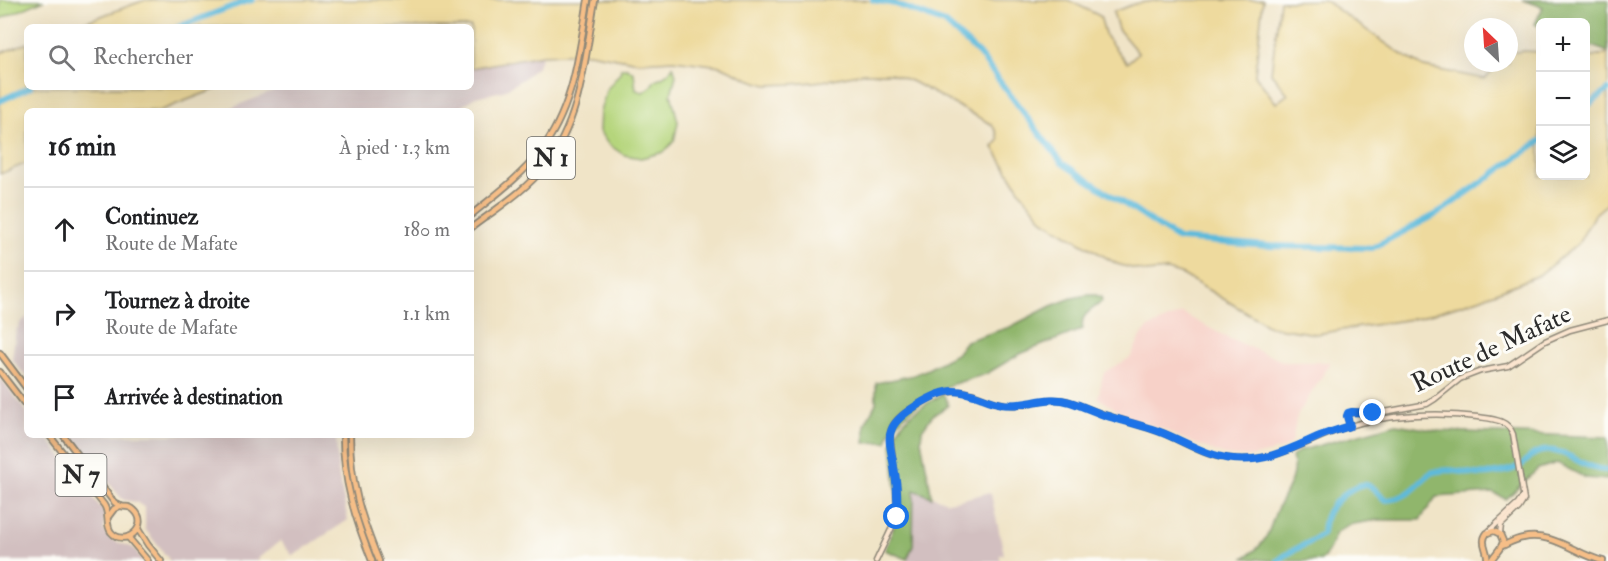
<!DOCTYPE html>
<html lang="fr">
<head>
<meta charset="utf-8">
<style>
	body { margin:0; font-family:"IM FELL Double Pica",serif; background:#f6f6f6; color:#202124 }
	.controls { position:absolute; right:18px; top:18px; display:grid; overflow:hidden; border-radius:9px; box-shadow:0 6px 24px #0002 }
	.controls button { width:54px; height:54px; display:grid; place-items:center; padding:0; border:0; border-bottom:2px solid #e0e0e0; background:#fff; color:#202124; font:30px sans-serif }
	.compass { position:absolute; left:1464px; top:18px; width:54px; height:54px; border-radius:50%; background:#fff; box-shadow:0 6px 24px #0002; rotate:335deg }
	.stop { position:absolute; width:18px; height:18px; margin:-14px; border:4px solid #1a73e8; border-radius:50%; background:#fff }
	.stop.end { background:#1a73e8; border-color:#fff; box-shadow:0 2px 6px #0008 }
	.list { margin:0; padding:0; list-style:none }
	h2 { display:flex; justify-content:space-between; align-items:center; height:78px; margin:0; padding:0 24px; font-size:26px }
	h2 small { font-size:20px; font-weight:400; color:#757577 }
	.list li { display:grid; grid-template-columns:39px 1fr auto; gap:18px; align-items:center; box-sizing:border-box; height:84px; padding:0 24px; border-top:2px solid #e0e0e0 }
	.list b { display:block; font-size:22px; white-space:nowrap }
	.list p { margin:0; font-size:20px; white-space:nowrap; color:#757577 }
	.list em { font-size:20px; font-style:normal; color:#757577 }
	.icon { flex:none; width:33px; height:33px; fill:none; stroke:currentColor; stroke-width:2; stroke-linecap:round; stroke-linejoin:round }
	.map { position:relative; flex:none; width:1608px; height:561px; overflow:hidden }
	.search { position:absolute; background:#fff; box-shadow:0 6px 24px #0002; left:24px; top:24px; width:450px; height:66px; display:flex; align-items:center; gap:15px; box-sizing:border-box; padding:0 21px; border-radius:9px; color:#757577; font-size:22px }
	.panel { position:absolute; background:#fff; box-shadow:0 6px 24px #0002; left:24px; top:108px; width:450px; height:330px; border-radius:9px }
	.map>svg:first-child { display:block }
	.built { fill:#f7d1c8 }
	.industrial { fill:#d2bfc0 }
	.green { fill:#b5d57c; stroke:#708054; stroke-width:1.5 }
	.forest { fill:#90b66c; stroke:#5e704c; stroke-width:1.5 }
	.sand { fill:#eeda9e; stroke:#8c8264; stroke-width:1.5 }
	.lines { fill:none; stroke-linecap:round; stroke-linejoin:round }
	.river { stroke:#5dbadb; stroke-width:6 }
	.secondary-casing { stroke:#8e8879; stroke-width:7 }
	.primary-casing { stroke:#8e8879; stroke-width:8 }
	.trunk-casing { stroke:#8e8879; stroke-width:8 }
	.secondary { stroke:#fbe5cf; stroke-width:4 }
	.primary { stroke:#f6be87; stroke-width:4.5 }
	.trunk { stroke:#f6be87; stroke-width:4.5 }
	.route { stroke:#1a73e8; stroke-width:8 }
	.labels { text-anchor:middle; stroke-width:6; stroke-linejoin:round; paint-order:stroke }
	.shield { fill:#fdfcf7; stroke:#6a6a68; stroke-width:1.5 }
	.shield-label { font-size:24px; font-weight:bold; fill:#2b2b2b }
	.street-label { font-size:26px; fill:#2b2b2b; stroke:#fdfcf7 }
</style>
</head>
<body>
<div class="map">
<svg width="1608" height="561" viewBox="0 0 1608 561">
	<rect width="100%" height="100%" fill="#fdfcf7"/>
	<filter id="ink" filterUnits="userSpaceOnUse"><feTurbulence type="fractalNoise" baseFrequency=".0167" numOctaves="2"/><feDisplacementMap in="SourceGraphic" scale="12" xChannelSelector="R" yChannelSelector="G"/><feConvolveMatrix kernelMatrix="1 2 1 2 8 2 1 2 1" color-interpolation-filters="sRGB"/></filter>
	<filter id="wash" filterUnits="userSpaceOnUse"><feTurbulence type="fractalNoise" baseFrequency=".008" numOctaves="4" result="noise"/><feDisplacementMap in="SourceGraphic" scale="24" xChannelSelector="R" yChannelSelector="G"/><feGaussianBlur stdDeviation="1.35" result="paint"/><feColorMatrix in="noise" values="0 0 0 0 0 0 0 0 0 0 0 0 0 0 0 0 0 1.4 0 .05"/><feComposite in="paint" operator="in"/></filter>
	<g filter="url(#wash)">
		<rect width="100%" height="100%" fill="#f0e4c7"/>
		<!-- built -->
		<path class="built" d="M1182 313 1230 339 1285 362H1331L1297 416 1292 442 1283 449 1250 457 1225 455 1188 441 1163 429 1130 418 1098 398 1103 375 1108 370 1130 358 1140 338 1148 328Z"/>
		<!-- industrial -->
		<g class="industrial">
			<path d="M542 55 538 66 524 78 503 91 475 97 455 111H223L277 90 289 87H471V68Z"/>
			<path d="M27 317V378L12 359 16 331 21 322Z"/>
			<path d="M0 377 27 412V435H45L104 512V529L107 535 112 540 134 548 143 561H0Z"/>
			<path d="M71 435H336L338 473 348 520 293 556 280 541 255 561H170L145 529V508L136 502 124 500 121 498Z"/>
			<path d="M914 489 947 502 959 500 987 493 991 494 1004 554 1000 555V561H907L913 546Z"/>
		</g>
		<!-- green -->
		<g class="green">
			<path d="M0 0H44L0 19Z"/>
			<path d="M673 66 676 75 671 94 678 122 674 141 664 152 641 158 624 155 608 144 599 131 600 111 607 89 620 73 621 68H627L634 73 636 90 643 92 651 86 655 80C663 77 669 74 673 66Z"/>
		</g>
		<!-- forest -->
		<g class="forest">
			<path d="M1523 0H1608V52L1586 44V22H1540V27L1535 24 1543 7Z"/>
			<path d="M1087 295H1096L1101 297 1102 301C1093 311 1079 313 1083 329L1020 354 986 374 950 385 932 394 903 417 891 430 887 442 865 443V424L876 403V383L914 375 928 369 956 354 966 341 1010 327 1051 306 1072 298Z"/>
			<path d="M943 394 947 401 948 405 945 408 933 415 922 430 921 440 932 497 914 490 913 546 907 559 885 550 898 516 892 444C898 418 921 407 943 394Z"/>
			<path d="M1396 424 1439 431 1608 437V480L1586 478 1557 463 1538 469 1506 499 1493 493 1436 497 1420 520H1377L1348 525 1336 533 1328 552 1321 561H1277L1244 558C1250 554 1258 549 1262 543 1270 534 1272 520 1277 509 1285 493 1298 475 1292 457L1299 451Z"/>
		</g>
		<!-- sand -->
		<g class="sand">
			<path d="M145 0H1068L1100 16 1106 37 1127 63 1138 53 1118 29 1113 12 1134 4 1159 0H1263L1255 75 1276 103 1288 94 1271 73 1280 1 1324 0 1401 54 1424 67 1485 79 1494 69 1487 63H1509V53L1524 51 1540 52V176H1586V59L1608 53V203L1594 215 1578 244 1539 275 1479 299 1418 318 1316 334 1271 327 1183 275 1167 270 1146 272 1117 264 1044 221 1022 194 993 147 999 140 996 131 991 124 913 82 891 73H863L823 81 793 84 767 85 751 80 721 66 673 60 639 62 589 53 542 55 471 68V27H71Z"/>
			<path d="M27 43V87H221L159 111H27V163L0 174V53Z"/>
		</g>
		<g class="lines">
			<!-- river -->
			<g class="river">
				<path d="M873 0 895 4 945 23 979 54 1062 163 1178 239 1269 246 1372 248 1437 214 1540 141"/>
				<path d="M178 27 244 2 252 0"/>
				<path d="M0 101 30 87"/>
				<path d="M1586 107 1608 90"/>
				<path d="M1278 561C1291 549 1309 545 1322 534 1325 528 1323 522 1326 516 1330 505 1354 482 1366 485 1375 487 1378 493 1384 500 1401 500 1412 492 1423 480 1427 476 1429 473 1434 472 1455 466 1470 477 1489 474 1498 473 1512 470 1520 466 1529 461 1530 453 1543 451 1567 447 1584 471 1608 470"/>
			</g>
		</g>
	</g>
	<g filter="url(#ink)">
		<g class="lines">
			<defs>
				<g id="secondary">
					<path d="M1350 426 1347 416 1352 412 1379 413 1427 404 1435 399 1460 379 1481 371 1508 366 1545 341 1570 330 1608 320"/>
					<path d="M1489 531 1518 504 1523 496"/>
					<path d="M876 561 897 517V489L890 437C890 425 901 415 911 409 934 395 952 385 979 396 990 401 1002 405 1014 405 1033 404 1049 396 1068 401 1081 405 1093 411 1106 415 1125 421 1144 426 1163 433 1184 442 1203 455 1226 458 1275 465 1303 441 1347 427 1385 414 1439 412 1478 417 1492 419 1507 419 1513 434L1524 500 1519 508 1501 525 1500 534"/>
				</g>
				<g id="primary">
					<path d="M0 353 27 389"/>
					<path d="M0 372 27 407"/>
					<path d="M49 435 104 505C110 514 105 524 111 532 125 549 151 525 134 510 129 505 126 508 121 506 119 506 114 502 113 501L63 435"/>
					<path d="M108 517 114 509 120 506"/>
					<path d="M138 529 148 545 161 561"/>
					<path d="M128 537 148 561"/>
					<path d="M1502 546C1509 543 1516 539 1523 538 1552 531 1577 555 1603 561"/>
					<path d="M1487 561C1489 550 1479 543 1487 533L1494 531 1500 534 1503 541C1502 549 1494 554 1491 561"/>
				</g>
				<g id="trunk">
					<path d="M471 215C494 196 520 177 539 153 574 109 579 53 588 0"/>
					<path d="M471 228C496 209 525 191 545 166 582 120 585 56 595 0"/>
					<path d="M343 435C343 480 355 519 372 561"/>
					<path d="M350 435C350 484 361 517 379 561"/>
				</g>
			</defs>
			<!-- secondary casing -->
			<use href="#secondary" class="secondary-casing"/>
			<!-- primary casing -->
			<use href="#primary" class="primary-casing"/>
			<!-- trunk casing -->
			<use href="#trunk" class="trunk-casing"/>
			<!-- secondary -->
			<use href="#secondary" class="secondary"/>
			<!-- primary -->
			<use href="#primary" class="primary"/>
			<!-- trunk -->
			<use href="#trunk" class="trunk"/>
		</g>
	</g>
	<g class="lines" filter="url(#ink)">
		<!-- route -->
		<path class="route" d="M897 517C898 501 897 483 894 467 893 457 887 441 891 431 896 414 937 391 954 391 971 391 986 401 1002 404 1025 408 1047 394 1070 402 1082 406 1093 411 1104 415 1120 420 1136 424 1152 429 1180 438 1204 456 1233 459 1268 462 1290 449 1320 436 1330 432 1340 429 1350 426L1347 416 1348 413 1352 412 1373 413"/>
	</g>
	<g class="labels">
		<!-- shield labels -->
		<g class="shield">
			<rect x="527" y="137" width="48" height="42" rx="4.5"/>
			<rect x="55.5" y="454" width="51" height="42" rx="4.5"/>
		</g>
		<g class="shield-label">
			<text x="551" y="166">N 1</text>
			<text x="81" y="483">N 7</text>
		</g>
		<!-- street labels -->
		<g class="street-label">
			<text transform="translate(1491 348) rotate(-25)" y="9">Route de Mafate</text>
		</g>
	</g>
</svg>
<div class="controls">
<button>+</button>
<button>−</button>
<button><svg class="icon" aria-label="layers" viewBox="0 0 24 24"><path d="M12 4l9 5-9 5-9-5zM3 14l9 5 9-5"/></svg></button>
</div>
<svg class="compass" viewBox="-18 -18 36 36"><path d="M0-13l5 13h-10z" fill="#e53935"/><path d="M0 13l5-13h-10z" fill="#757577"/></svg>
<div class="stop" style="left:897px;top:517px"></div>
<div class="stop end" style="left:1373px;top:413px"></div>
<div class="search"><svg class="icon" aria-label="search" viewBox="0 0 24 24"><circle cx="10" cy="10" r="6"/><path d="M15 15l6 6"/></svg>Rechercher</div>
<section class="panel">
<h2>16 min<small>À pied · 1.3 km</small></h2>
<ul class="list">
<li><svg class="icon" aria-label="ahead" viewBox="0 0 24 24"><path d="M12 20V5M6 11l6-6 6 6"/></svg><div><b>Continuez</b><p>Route de Mafate</p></div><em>180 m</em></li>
<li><svg class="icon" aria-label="right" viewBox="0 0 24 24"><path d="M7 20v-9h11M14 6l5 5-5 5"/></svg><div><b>Tournez à droite</b><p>Route de Mafate</p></div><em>1.1 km</em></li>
<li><svg class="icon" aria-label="arrive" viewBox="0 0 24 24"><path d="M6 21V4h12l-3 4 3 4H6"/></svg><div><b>Arrivée à destination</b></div></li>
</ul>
</section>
</div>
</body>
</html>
